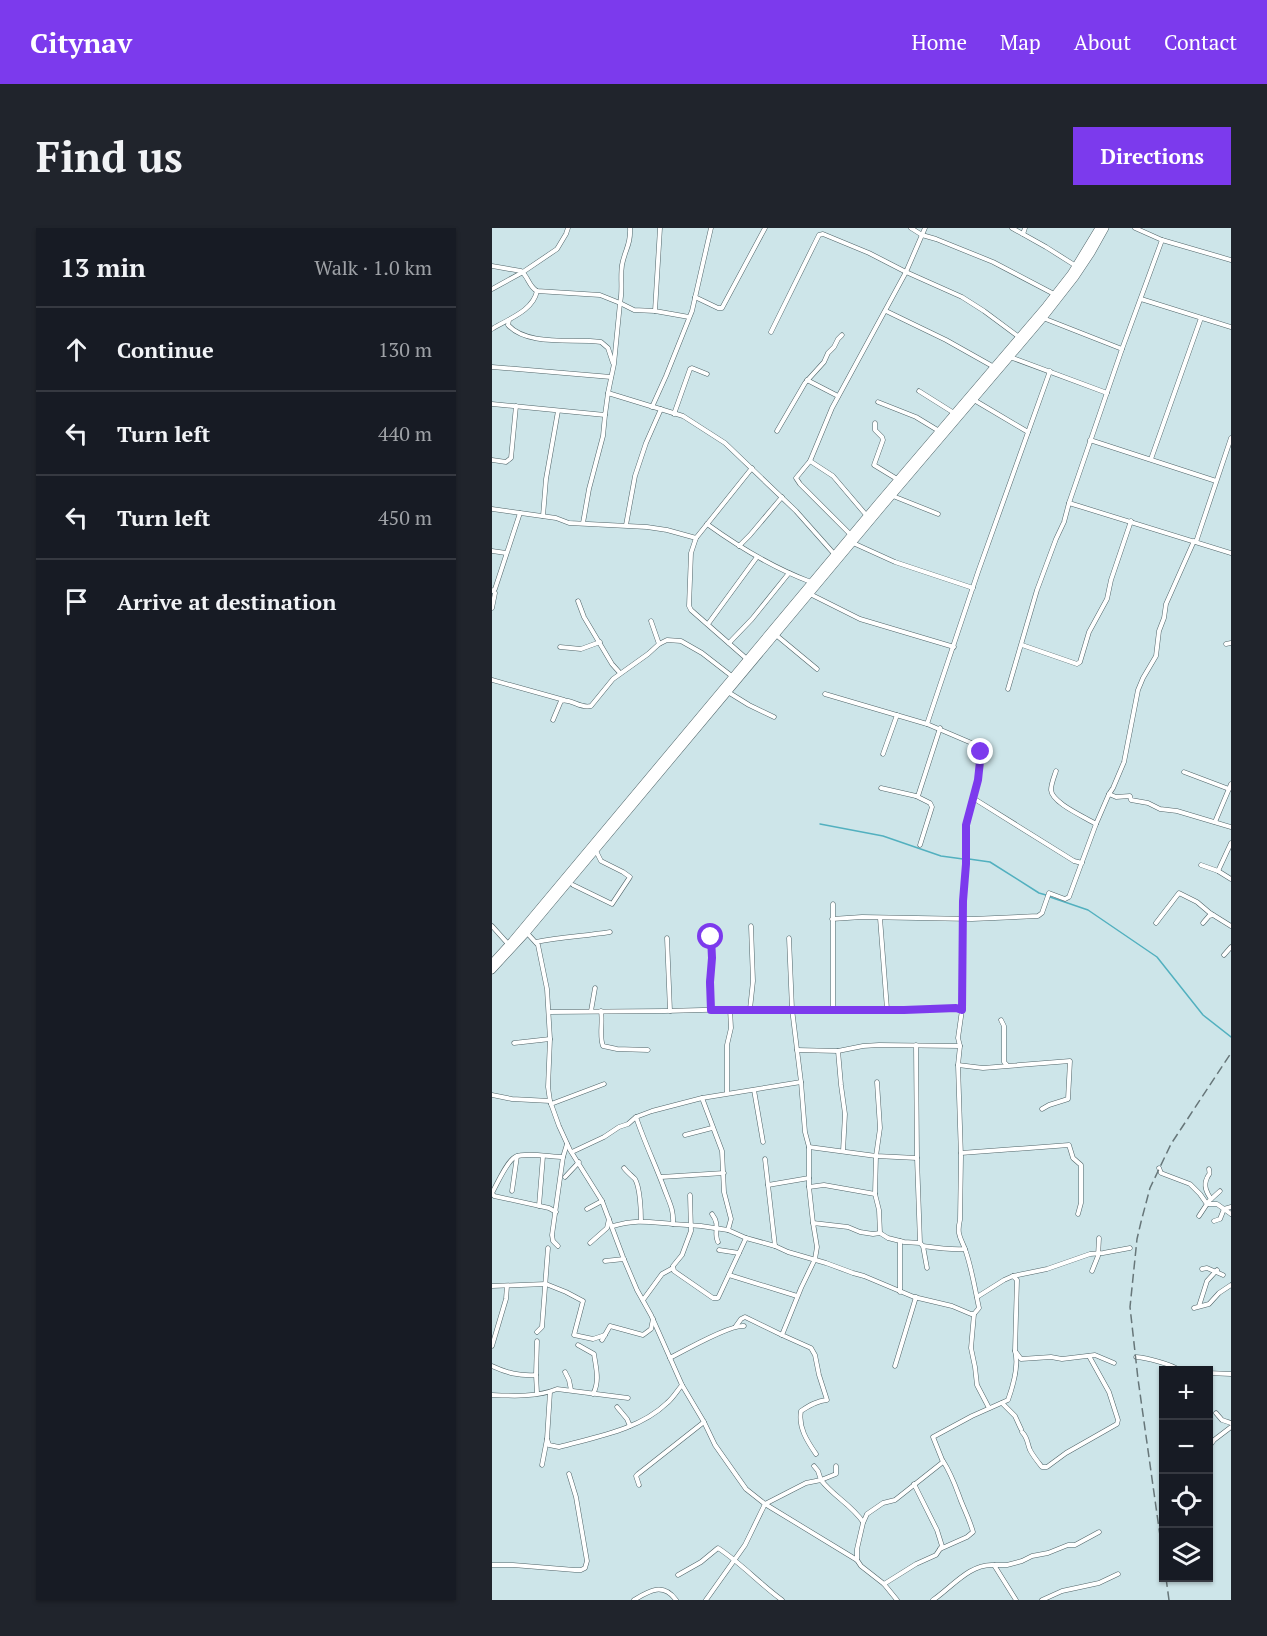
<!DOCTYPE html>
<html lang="en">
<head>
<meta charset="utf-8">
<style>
	body { margin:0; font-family:"PT Serif",serif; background:#20242c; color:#f1f3f6 }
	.controls { position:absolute; right:18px; bottom:18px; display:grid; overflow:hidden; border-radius:0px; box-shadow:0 2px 4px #0004 }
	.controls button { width:54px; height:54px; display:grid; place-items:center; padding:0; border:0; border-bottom:2px solid #363941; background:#171b24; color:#f1f3f6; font:30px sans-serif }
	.stop { position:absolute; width:18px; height:18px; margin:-14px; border:4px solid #7c3aed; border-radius:50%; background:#fff }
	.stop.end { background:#7c3aed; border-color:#fff; box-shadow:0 2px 6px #0008 }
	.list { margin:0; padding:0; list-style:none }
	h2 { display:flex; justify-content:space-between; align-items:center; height:78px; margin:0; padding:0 24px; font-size:26px }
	h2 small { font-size:20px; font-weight:400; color:#9ea1a6 }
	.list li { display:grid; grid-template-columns:39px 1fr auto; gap:18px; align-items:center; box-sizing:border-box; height:84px; padding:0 24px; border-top:2px solid #363941 }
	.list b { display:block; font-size:22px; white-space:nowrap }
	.list em { font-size:20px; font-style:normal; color:#9ea1a6 }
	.icon { flex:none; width:33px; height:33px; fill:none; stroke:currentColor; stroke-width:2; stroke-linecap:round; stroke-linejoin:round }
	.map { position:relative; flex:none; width:739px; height:1372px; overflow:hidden; border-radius:0px }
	header { display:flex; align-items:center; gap:36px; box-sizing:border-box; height:84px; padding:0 30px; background:#7c3aed; color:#fff }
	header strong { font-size:28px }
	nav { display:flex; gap:33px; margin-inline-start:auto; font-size:21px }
	.intro { display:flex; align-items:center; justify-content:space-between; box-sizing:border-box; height:144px; padding:0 36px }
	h1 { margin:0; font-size:42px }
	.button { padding:15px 27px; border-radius:0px; background:#7c3aed; color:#fff; font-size:21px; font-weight:700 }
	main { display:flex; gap:36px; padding:0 36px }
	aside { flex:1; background:#171b24; border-radius:0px; box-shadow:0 2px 4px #0004 }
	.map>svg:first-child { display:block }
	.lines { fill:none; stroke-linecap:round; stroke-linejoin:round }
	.stream { stroke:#52b0bf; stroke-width:1.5 }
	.street-casing { stroke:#506468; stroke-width:5 }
	.primary-casing { stroke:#506468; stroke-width:8 }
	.street { stroke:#fff; stroke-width:4 }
	.primary { stroke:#fff; stroke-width:7 }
	.rail { stroke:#677679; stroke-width:1.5; stroke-dasharray:9 4.5; stroke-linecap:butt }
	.route { stroke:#7c3aed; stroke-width:8 }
</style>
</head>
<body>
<header>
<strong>Citynav</strong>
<nav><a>Home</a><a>Map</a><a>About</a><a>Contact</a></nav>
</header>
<div class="intro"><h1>Find us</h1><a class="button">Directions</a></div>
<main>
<aside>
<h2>13 min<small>Walk · 1.0 km</small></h2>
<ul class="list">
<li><svg class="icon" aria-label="ahead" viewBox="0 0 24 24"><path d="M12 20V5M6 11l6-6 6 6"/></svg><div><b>Continue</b></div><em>130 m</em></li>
<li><svg class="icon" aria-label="left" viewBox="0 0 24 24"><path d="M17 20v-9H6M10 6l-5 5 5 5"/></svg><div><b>Turn left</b></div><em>440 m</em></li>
<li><svg class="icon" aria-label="left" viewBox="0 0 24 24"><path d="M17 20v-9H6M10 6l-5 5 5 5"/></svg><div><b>Turn left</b></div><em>450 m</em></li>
<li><svg class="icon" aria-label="arrive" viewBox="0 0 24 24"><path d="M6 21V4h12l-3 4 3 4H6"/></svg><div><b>Arrive at destination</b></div></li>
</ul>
</aside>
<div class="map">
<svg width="739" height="1372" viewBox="0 0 739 1372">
	<rect width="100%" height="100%" fill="#cde5e9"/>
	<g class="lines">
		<!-- stream -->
		<g class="stream">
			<path d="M328 596 391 608 449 628 471 631"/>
			<path d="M477 631 498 634 547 665 554 667"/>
			<path d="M558 669 596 682 665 729 711 787 739 809"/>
		</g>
		<defs>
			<g id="street">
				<path d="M138 0C139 17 133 21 130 37 128 50 131 62 128 75L142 82 163 83"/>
				<path d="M168 0 163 83 197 89"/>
				<path d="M419 0 430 7 444 11 501 34 562 66"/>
				<path d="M520 0 554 19 584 38"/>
				<path d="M643 0 670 12 739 32"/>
				<path d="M531 6 533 0"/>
				<path d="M670 12 630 121 577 275 739 325"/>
				<path d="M0 38 29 43C36 48 37 59 45 63L108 67 128 75 122 136 116 165"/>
				<path d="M0 61 31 44 65 21 74 6 76 0"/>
				<path d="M203 69 226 80H230L273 0"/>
				<path d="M649 71 739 99"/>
				<path d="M394 83 454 112 502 139"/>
				<path d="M551 90 630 121"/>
				<path d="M17 92 16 97C36 119 82 110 109 114L116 120 121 135"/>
				<path d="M0 101C16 91 41 83 45 63"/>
				<path d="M279 104 325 11 327 7 331 6 377 25 414 44 470 69 492 83 527 109"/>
				<path d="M518 129 615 165"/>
				<path d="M0 139 119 149"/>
				<path d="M315 152 346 168"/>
				<path d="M427 163 462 185"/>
				<path d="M482 172 536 204"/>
				<path d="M386 174 424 189 447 203"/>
				<path d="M0 176 113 187 116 165 191 188 233 215 304 283 344 328"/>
				<path d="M160 179 174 148 200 83 219 0"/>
				<path d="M182 186 198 141 200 140 215 146"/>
				<path d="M383 195V202L390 209 391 212 382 237 405 251"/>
				<path d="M285 203 313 155 332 134 336 125 342 119 346 111 350 107"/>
				<path d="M598 212 724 253"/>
				<path d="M659 231 709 90"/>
				<path d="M0 232 14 234 19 230 24 178"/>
				<path d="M318 233 341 248 375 288"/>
				<path d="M401 268 446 286"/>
				<path d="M0 281 64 290 77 295 155 299 175 302 204 310"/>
				<path d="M51 288 54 251 66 183"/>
				<path d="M91 295 97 261 111 208 113 187"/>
				<path d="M215 296C247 319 281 340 319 354"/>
				<path d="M134 297 143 248 154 215 169 181"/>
				<path d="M359 307 308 256 304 250 318 233 340 180 414 44 433 0"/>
				<path d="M704 314 739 210"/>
				<path d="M361 315 403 334 481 360"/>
				<path d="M247 318 258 307 290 269"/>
				<path d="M0 323 14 325"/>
				<path d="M0 363 3 361 28 285"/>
				<path d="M318 366 368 391 462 419"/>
				<path d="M86 373 92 389 120 436 128 445"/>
				<path d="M0 380 3 365"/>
				<path d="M159 393 167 416"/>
				<path d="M216 396 265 329"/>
				<path d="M284 407 325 441"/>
				<path d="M237 415 260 391 297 345"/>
				<path d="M734 416 739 415"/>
				<path d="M530 417 585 436 588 434 597 404 615 371 619 352 639 293"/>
				<path d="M68 419 89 421 108 414"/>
				<path d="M256 432 199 382 197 378 199 325 204 310 260 240"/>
				<path d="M0 452 72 472"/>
				<path d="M516 461 545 362 564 311 572 294 577 275"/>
				<path d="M236 464 257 477 282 489"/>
				<path d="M61 492 69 473C80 470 87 481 99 478L121 451 156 426 167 416 175 412 189 413 210 425 241 449"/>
				<path d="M435 496 486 344 558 143"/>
				<path d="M391 526 405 487"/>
				<path d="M564 543C562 549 559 556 559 562 560 575 593 589 604 596"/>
				<path d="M692 544 737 561"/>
				<path d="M389 560 424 568 438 575 440 579 428 617"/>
				<path d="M617 566 624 569 638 568 639 572 656 575 668 581 685 583 739 599"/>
				<path d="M424 568H426L448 500"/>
				<path d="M481 570 582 633 590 635"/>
				<path d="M723 594 739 556"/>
				<path d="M709 637 726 643 739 651"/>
				<path d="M726 643 739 615"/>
				<path d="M81 657 120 676 138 649 131 644 109 633 104 623"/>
				<path d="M388 690 395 781"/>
				<path d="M340 691 370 689 480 691 546 688 550 685 557 665 573 671 577 669 604 596 617 566 621 560 632 534 646 462 651 450 664 428 667 403 672 390 674 376 702 313"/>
				<path d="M664 695 687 665 705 674 718 685 739 698"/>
				<path d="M711 695 717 688 721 687"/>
				<path d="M0 698 17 717"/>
				<path d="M219 699 220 730 217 754 219 782"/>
				<path d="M35 705 46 717 55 761 58 811 56 859 58 873 67 898 78 922 110 973 131 1029 145 1062 159 1087 190 1157 212 1194 223 1217 254 1261 273 1276 365 1332 369 1338 392 1356 405 1372"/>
				<path d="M175 710 178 783"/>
				<path d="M297 710 300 781 309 854 313 904 317 919V959L321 995"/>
				<path d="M44 714C69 709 93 708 118 704"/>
				<path d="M732 727 739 719"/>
				<path d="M258 781 261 753 259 698"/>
				<path d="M341 782V676"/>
				<path d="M99 783 103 760"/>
				<path d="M109 783C111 795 107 808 111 818L125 821 156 822"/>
				<path d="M57 784 173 783 247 781 412 782 464 780 470 782 471 673 474 636V597L487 548 489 519 435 496 333 466"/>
				<path d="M509 792 512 798V834L515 837"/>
				<path d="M22 815 58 811"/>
				<path d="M424 817 425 930 428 1015"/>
				<path d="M305 822 346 823 371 818 387 817 468 818"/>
				<path d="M346 823 349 857 353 886 351 923"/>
				<path d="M466 837 491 840 578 833 576 871 557 877 550 881"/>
				<path d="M385 854 388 900 384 928 383 966 387 982 388 1005"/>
				<path d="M262 862 271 914"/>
				<path d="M235 865V817L239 800 238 781"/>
				<path d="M0 867 20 871 58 873"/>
				<path d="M210 870 230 923 232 964 239 991 236 1002"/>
				<path d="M59 876 112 856"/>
				<path d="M144 889 160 883 210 870 309 854"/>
				<path d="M193 907 220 900"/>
				<path d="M317 919 384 928 425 930"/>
				<path d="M80 924 112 909 127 899 136 896 144 889C152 913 163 936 172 960 177 974 182 981 181 996L209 998 236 1002 254 1010 283 1018 296 1024 334 1035 361 1045 372 1048 422 1069 460 1078 479 1086H482L487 1080C483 1061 480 1042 474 1024 470 1011 464 1008 468 992L469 929 466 837 468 818 466 810 470 782"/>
				<path d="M469 925 577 917 581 930 589 937V975L586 986"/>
				<path d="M273 931 283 1018"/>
				<path d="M132 940C135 944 139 947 143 951 148 959 149 983 149 993"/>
				<path d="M667 940 669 945 698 956 708 966 715 976H725L739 986"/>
				<path d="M717 941C718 949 718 943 715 950 711 958 715 965 719 971"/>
				<path d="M73 949 87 934"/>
				<path d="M169 949 232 945"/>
				<path d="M276 957 317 950"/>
				<path d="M317 959 332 957 383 966"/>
				<path d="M20 963 25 928"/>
				<path d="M198 967 199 1003 190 1027 181 1038 182 1043 221 1070H226L254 1010"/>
				<path d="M47 978 51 928"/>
				<path d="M95 981 110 973"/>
				<path d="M64 984 57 980 2 968 0 965C5 956 15 933 23 929 33 924 59 929 71 929"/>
				<path d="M220 986C229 998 221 1004 226 1014"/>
				<path d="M707 988 717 973 728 963"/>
				<path d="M722 993 728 991 732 981 739 979"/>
				<path d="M121 998C144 991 157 994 181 996"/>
				<path d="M408 1013V1064"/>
				<path d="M98 1015 115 1000 117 991"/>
				<path d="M66 1018 61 1013 60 1007 71 929 75 916"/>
				<path d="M431 1018 435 1040"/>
				<path d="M227 1022 247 1025"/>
				<path d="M113 1033 132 1031"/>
				<path d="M710 1041 715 1040 731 1047"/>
				<path d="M600 1043 606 1028 607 1010"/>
				<path d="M237 1047 305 1068"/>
				<path d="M521 1048 525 1052 523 1123 529 1131 559 1129 570 1131 603 1127 622 1135"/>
				<path d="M0 1058 54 1056 74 1064 91 1073 82 1107 101 1111 113 1107"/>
				<path d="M485 1069 512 1052 521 1048 555 1041 598 1026 611 1025 638 1020"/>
				<path d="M151 1072 170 1046 181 1040"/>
				<path d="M707 1078 715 1053 725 1042"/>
				<path d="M702 1080 717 1076 727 1065 739 1057"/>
				<path d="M482 1086 479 1120 483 1139 485 1157 497 1180"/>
				<path d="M244 1098 249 1091 253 1089 290 1107"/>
				<path d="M45 1104 50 1099 56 1020"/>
				<path d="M110 1112 118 1098 151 1107 159 1101 161 1091"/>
				<path d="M86 1117 102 1126C104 1140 108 1153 101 1166"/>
				<path d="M0 1118 14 1071 15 1058"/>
				<path d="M644 1129C655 1130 679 1136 687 1142"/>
				<path d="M178 1130C191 1123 239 1096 252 1098"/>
				<path d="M0 1138C15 1145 27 1148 44 1147L45 1165"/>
				<path d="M403 1138 424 1069"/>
				<path d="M73 1144 77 1152 79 1162"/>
				<path d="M716 1145 739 1146"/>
				<path d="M44 1147 45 1113"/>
				<path d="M0 1167C21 1168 46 1169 65 1161L136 1170"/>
				<path d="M510 1175 523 1188 529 1201"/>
				<path d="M125 1179 135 1191 138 1198"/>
				<path d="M724 1185 730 1192 739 1195"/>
				<path d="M530 1204C536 1210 535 1215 538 1222 541 1228 546 1234 550 1239H555L574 1225 625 1196 626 1192 617 1164 597 1128"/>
				<path d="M55 1211 57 1217 67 1219C103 1209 147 1202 175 1175 181 1170 185 1163 190 1157"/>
				<path d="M716 1220 722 1212 739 1199"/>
				<path d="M324 1226C315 1213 306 1199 309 1183 318 1177 325 1173 335 1172L327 1147 323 1127 319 1120 290 1107 309 1060 323 1031 325 1019 321 995 356 999 368 1004 381 1006 388 1005 396 1010 412 1014 428 1015 431 1018C445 1020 458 1022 473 1021"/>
				<path d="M50 1237 55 1211 58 1164"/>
				<path d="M344 1238V1246L329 1252C341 1268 360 1277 371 1294"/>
				<path d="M147 1257 144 1248 146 1246 212 1194"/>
				<path d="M448 1321 475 1309 481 1304C478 1293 473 1283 469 1273 463 1257 460 1247 451 1233"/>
				<path d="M365 1332V1321L371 1295 375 1286 391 1275 403 1272 451 1234 441 1209 480 1188 516 1172C521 1158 527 1137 523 1123"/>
				<path d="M0 1337H21L83 1342H89L93 1340 95 1333 84 1269 77 1246"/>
				<path d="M503 1337H515L530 1333 540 1328 556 1325 576 1317H583L607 1304"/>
				<path d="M186 1347 209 1334 226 1320C249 1335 268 1356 290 1372"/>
				<path d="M392 1356 424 1336 444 1327 450 1318 445 1302 422 1256"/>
				<path d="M142 1372C157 1363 171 1354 184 1372"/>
				<path d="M214 1372 253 1317 273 1276 314 1255 329 1252 326 1243 322 1238"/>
				<path d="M441 1372C459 1360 478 1335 502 1337L524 1372"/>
				<path d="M550 1372 570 1363 607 1355 626 1346"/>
			</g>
			<g id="primary">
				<path d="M0 735 20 713 386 275 554 78 579 46 607 0"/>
				<path d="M0 742 35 704 391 278 551 90 583 49 599 25 613 0"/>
			</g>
		</defs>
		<!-- street casing -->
		<use href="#street" class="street-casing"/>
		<!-- primary casing -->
		<use href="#primary" class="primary-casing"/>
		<!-- street -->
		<use href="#street" class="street"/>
		<!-- primary -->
		<use href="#primary" class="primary"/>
		<!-- rail -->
		<g class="rail">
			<path d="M672 1336 646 1151 638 1079 645 1011 649 994 658 960 679 916 739 825"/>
			<path d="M674 1350 677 1372"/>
		</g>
	</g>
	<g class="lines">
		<!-- route -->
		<path class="route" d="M219 709 220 730 218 754 219 782H412L464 780 470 782 471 673 474 636V597L486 552 489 524"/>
	</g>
</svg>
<div class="controls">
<button>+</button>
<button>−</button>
<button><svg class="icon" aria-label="locate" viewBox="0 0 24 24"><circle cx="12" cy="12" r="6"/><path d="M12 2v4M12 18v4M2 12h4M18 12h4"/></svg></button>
<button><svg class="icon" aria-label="layers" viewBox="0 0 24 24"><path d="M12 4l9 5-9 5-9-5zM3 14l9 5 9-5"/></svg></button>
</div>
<div class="stop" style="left:219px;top:709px"></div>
<div class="stop end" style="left:489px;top:524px"></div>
</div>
</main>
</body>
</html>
